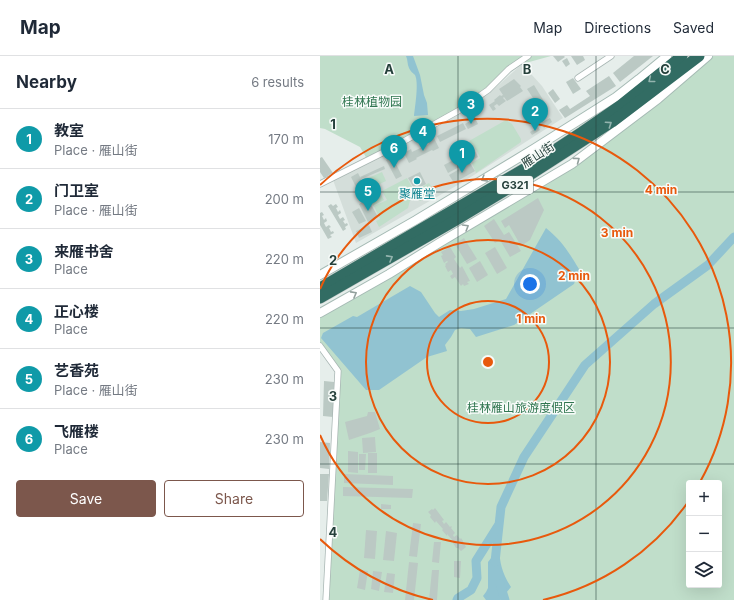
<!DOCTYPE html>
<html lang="en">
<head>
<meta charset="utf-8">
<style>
	body { margin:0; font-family:Inter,"Noto Sans SC",sans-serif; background:#f6f6f7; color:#1f2937 }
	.controls { position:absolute; right:12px; bottom:12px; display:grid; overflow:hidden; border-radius:4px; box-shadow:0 4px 16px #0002 }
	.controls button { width:36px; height:36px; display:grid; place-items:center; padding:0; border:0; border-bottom:1px solid #e0e1e3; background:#fff; color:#1f2937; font:20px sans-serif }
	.you { position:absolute; left:210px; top:228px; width:14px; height:14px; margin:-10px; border:3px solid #fff; border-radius:50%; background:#1a73e8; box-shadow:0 0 0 6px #1a73e833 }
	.badge { display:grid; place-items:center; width:26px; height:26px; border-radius:50%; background:#7c574c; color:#fff; font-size:13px; font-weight:700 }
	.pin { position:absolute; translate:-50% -33px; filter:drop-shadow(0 1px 2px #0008) }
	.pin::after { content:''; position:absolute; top:21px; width:14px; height:12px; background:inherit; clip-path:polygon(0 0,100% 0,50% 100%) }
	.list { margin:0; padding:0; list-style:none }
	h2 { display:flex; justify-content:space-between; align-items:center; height:52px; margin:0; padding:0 16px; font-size:17px }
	h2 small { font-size:13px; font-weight:400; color:#747a83 }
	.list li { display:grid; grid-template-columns:26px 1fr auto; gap:12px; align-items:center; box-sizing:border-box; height:60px; padding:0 16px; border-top:1px solid #e0e1e3 }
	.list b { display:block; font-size:15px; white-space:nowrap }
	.list p { margin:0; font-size:13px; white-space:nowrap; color:#747a83 }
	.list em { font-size:13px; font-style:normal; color:#747a83 }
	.actions { display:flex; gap:8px; padding:12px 16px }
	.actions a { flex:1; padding:9px 0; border:1px solid #7c574c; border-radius:4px; text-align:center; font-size:14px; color:#7c574c }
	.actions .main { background:#7c574c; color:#fff }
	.icon { flex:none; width:22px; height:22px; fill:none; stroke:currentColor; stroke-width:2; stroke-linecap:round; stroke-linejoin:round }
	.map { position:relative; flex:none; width:414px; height:544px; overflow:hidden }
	header { display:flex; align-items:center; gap:24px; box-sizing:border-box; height:56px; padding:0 20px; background:#fff; border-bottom:1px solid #e0e1e3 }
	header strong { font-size:19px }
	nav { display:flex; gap:22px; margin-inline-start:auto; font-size:14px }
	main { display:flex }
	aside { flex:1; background:#fff }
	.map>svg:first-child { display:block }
	.built { fill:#d4deda }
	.green { fill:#c0deca; fill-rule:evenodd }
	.water { fill:#91c3d1 }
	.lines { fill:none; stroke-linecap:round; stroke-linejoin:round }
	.river { stroke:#91c3d1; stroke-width:9 }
	.building { fill:#bbc9c4 }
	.street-casing { stroke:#a8b6b3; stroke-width:7 }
	.secondary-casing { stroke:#a5bab4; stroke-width:10 }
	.highway-casing { stroke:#c2cac8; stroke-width:12 }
	.street { stroke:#fff; stroke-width:5.5 }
	.secondary { stroke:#fff; stroke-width:8 }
	.highway { stroke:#326c63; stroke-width:11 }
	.oneway { stroke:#94b4ae }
	.oneway2 { stroke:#92a09d }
	.grid { fill:none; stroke:#25403b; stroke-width:1; stroke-opacity:0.55 }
	.ring { fill:none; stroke:#e8590c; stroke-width:2 }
	.culture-dot { fill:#0f9aa8; stroke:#f7fbf9; stroke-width:1.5 }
	.labels { text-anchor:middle; stroke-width:3; stroke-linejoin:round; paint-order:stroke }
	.shield { fill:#f7fbf9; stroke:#647874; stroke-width:1 }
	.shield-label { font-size:11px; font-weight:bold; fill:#25403b }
	.park-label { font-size:12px; fill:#307650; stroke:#f7fbf9 }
	.street-label { font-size:12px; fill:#25403b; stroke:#f7fbf9 }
	.culture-label { font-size:12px; fill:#0d838f; stroke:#f7fbf9 }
	.grid-label { font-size:13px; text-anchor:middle; font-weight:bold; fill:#25403b; stroke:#f7fbf9; stroke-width:3; stroke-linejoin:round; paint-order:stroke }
	.centre { fill:#e8590c; stroke:#f7fbf9; stroke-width:2 }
	.ring-label { font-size:12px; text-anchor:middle; font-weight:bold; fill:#e8590c; stroke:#f7fbf9; stroke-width:3; stroke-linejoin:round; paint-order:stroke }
</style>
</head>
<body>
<header>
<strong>Map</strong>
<nav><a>Map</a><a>Directions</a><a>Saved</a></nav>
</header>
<main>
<aside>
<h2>Nearby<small>6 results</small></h2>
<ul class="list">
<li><span class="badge" style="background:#0f9aa8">1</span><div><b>教室</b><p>Place · 雁山街</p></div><em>170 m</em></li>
<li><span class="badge" style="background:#0f9aa8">2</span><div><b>门卫室</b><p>Place · 雁山街</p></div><em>200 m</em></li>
<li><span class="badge" style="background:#0f9aa8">3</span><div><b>来雁书舍</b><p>Place</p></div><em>220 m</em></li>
<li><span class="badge" style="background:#0f9aa8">4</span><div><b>正心楼</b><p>Place</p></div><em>220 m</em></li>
<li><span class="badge" style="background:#0f9aa8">5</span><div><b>艺香苑</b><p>Place · 雁山街</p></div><em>230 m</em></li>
<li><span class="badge" style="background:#0f9aa8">6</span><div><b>飞雁楼</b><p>Place</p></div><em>230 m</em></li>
</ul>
<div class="actions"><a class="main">Save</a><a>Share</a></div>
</aside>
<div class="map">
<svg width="414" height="544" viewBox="0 0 414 544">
	<rect width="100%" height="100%" fill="#e6eeeb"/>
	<!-- built -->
	<path class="built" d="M202 8 222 30 243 62 143 126 36 187 13 124 49 106 140 58 173 34Z"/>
	<!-- green -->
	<g class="green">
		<path d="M0 0H231L202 8 198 10 173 26 161 37 141 52 47 103 40 91 5 73 0 72Z"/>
		<path d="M388 0H414V544H6L18 315 0 290V257L252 108ZM369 427H399V529H369Z"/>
		<path d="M186 64 192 68 201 83V86L156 117 152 107 160 102 157 95 149 85Z"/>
		<path d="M62 116 66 125 51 132 46 123Z"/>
		<path d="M87 122 93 133 88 152 59 171 56 165 60 163 54 150 67 144 62 135Z"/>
		<path d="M109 127 115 136 100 145 94 135Z"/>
		<path d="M60 137 64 144 53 150 49 142Z"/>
	</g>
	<!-- water -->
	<g class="water">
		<path d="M86 0H93L100 19 104 39 107 47 108 59 94 60C95 50 99 27 95 19 93 17 90 15 89 12 87 8 88 4 86 0Z"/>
		<path d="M226 172C242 185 248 195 259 213L254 228 194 269 156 281 150 273 141 272 135 274 131 281 125 289 127 295 107 301 59 334H46L1 282 3 277 33 260 37 261 90 230 101 236 115 257 119 261 130 254 141 255 154 253 186 243Z"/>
		<path d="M179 492C180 508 182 517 191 531L180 544H166L163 540 166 536 168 532V506Z"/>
	</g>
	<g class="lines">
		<!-- river -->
		<g class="river">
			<path d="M175 506 181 451 204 401 265 309 334 248 388 209 414 181"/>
			<path d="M180 528 185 544"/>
			<path d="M137 544 138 542 151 534 157 522 156 505 178 470"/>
		</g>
	</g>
	<!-- building -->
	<g class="building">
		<path d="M233 0H244L245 1 238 6Z"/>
		<path d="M251 0H263L265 4 257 9Z"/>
		<path d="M314 0H333L300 26 293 17Z"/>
		<path d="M247 2 250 8 246 11 242 5Z"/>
		<path d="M289 20 296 30 245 62 239 54 247 49 250 53 270 40 266 35Z"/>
		<path d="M253 22 261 33 253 38 246 26Z"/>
		<path d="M194 23 201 30 200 31 203 35 187 45 184 41 183 42 186 45 179 50 177 48 174 50 176 53 173 55 169 49 175 45 174 44 180 39 181 40 183 39 179 33Z"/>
		<path d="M214 29 225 47 219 51 207 33Z"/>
		<path d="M233 33 240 43 235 47 228 37Z"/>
		<path d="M155 62 158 68 148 73 145 68Z"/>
		<path d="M230 62 232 66 224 72 221 67Z"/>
		<path d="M143 67 146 73 120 86 117 80Z"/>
		<path d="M218 71 220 74 212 79 210 76Z"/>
		<path d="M114 82 119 92 113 95 112 94 96 102 97 103 89 107 84 97 91 93 92 96 109 88 108 85Z"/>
		<path d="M154 93 158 101 128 117 124 109Z"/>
		<path d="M72 100 82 120 76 123 66 104Z"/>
		<path d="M2 101 13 117 4 122 0 116V102Z"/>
		<path d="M150 107 155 115 134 127 129 119Z"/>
		<path d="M64 110 65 113 41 123 40 121Z"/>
		<path d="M100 116 106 128 95 134 88 122Z"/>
		<path d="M38 117 47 135 40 139 31 121Z"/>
		<path d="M218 142 224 154 210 184 201 190 189 169 185 172 181 165Z"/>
		<path d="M48 143 58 161 48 166 39 148Z"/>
		<path d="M11 148 13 150 16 148 18 151 16 152 18 156 20 154 21 157 18 159 20 163 23 161 25 164 23 165 25 168 27 167 28 169 25 171 26 173 23 175 8 150Z"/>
		<path d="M39 152 46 165 39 168 32 156Z"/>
		<path d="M2 156 4 159 2 160 4 164 6 162 7 165 4 167 6 171 9 169 11 171 9 172 11 176 13 175 14 177 10 179 12 181 8 183 0 169V157Z"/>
		<path d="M174 163 184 179 189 176 201 195 190 201 180 184 175 187 164 170Z"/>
		<path d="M49 169 52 176 39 182 36 175Z"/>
		<path d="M144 182 157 203 147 208 135 188Z"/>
		<path d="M130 191 136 201 134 203 140 212 142 210 150 225 147 226 149 228 144 230 143 228 141 230 135 221 132 223 130 220 133 218 131 214 128 216 125 210 126 209 125 208 128 206 127 205 124 207 121 200 123 199 121 196Z"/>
		<path d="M175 191 187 212 177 218 165 197Z"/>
		<path d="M160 205 168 219 157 226 149 212Z"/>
		<path d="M4 325 14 326 13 361 3 360Z"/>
		<path d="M48 356H55L60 373 50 377 29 384 25 366 47 360Z"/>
		<path d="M55 381 56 396 43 397 42 382Z"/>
		<path d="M0 386 10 387 9 413 0 412Z"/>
		<path d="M28 395 38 396V417L28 416Z"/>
		<rect x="48" y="397" width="9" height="20"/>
		<path d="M39 398H46L45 414H39Z"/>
		<path d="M0 418H9L7 445H0Z"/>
		<path d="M24 418 73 420V429L24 427Z"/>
		<path d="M23 431 93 433 92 442 23 440Z"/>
		<path d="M61 448 71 449V453H61Z"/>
		<path d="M115 452 124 464 122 465 124 468 126 466 130 471 131 470 132 471 131 472 135 477 133 479 134 481 137 479 140 483 141 482 143 485V486L146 491 141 495 138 492H136L133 487 134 486 127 478V480L122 474 123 473 116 465 115 467 110 461 111 459 108 456 112 453 113 454Z"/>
		<path d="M93 467 101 468 97 501 89 500Z"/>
		<path d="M46 474 57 475 55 503 44 502Z"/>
		<path d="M66 475 77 477 74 505 63 504Z"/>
		<path d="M114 486H121L119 507 112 506Z"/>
		<path d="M134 505H141L140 522 134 521Z"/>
		<path d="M89 506 98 507 94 544H85Z"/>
		<path d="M40 514 48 515 45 534 37 532Z"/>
		<path d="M112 514H119L117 544H109Z"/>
		<path d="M53 515 62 516 59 535 51 533Z"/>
		<path d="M67 517 75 518 73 537 64 536Z"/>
	</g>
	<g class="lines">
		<defs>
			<g id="street">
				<path d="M258 22 291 0"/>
				<path d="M0 128 68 94 138 55 168 34 189 13 208 0"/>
				<path d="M0 290 18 315 6 544"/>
			</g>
			<g id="secondary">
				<path d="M0 219 96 164 215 92 296 41 319 23 347 0"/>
				<path d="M0 257 69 218 119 187 252 108 338 43 388 0"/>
			</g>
			<g id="highway">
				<path d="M0 232 221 103 262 76 301 49 362 0"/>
				<path d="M0 242 136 164 199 126 292 66 379 0"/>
			</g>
		</defs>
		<!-- street casing -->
		<use href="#street" class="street-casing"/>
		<!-- secondary casing -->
		<use href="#secondary" class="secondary-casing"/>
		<!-- highway casing -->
		<use href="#highway" class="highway-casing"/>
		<!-- street -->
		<use href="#street" class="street"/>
		<!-- secondary -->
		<use href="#secondary" class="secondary"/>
		<!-- highway -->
		<use href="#highway" class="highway"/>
	</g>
	<!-- one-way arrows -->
	<defs><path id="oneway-chevron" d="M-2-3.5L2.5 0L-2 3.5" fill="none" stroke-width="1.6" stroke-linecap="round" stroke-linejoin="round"/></defs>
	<g class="oneway">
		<use href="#oneway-chevron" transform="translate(331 24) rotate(141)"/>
		<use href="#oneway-chevron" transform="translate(289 68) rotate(-34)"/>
		<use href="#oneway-chevron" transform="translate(70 202) rotate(-29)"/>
	</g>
	<g class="oneway2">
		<use href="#oneway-chevron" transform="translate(257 104) rotate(-37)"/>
		<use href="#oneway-chevron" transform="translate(164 123) rotate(149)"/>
		<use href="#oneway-chevron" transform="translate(146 171) rotate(-31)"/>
		<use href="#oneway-chevron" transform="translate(34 238) rotate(-29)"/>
	</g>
	<!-- grid -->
	<path class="grid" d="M138 0V544M276 0V544M0 136H414M0 272H414M0 408H414"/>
	<!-- distance rings -->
	<g class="ring">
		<circle cx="168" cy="306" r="61"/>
		<circle cx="168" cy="306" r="122"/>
		<path d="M0 233A183 183 0 1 1 0 379"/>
		<path d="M368 446A244 244 0 0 1 223 544M113 544A244 244 0 0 1 0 483M0 129A244 244 0 0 1 380 426"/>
	</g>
	<!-- markers -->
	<circle class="culture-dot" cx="97" cy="125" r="4"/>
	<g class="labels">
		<!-- shield labels -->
		<rect class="shield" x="177" y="120" width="36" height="18" rx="3"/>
		<g class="shield-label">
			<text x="195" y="133">G321</text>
		</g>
		<!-- park labels -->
		<g class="park-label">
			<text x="52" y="50">桂林植物园</text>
			<text x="201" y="356">桂林雁山旅游度假区</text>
		</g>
		<!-- street labels -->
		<g class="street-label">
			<text transform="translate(218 99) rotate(-33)" y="4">雁山街</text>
		</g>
		<!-- culture labels -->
		<g class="culture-label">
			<text x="97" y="142">聚雁堂</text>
		</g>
	</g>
	<g class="grid-label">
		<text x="69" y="18">A</text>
		<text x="207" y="18">B</text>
		<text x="345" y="18">C</text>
		<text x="13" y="73">1</text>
		<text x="13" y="209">2</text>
		<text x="13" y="345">3</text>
		<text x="13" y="481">4</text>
	</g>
	<circle cx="168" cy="306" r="6" class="centre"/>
	<g class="ring-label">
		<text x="341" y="138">4 min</text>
		<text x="297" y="181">3 min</text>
		<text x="254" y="224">2 min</text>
		<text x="211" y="267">1 min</text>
	</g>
</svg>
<div class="controls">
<button>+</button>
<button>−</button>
<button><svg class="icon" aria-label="layers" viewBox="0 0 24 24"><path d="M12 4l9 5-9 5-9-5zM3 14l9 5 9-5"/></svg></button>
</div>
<div class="you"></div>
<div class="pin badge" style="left:142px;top:117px;background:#0f9aa8">1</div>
<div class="pin badge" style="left:215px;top:75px;background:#0f9aa8">2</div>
<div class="pin badge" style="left:151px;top:68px;background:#0f9aa8">3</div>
<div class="pin badge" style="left:103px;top:95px;background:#0f9aa8">4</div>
<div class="pin badge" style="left:48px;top:155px;background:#0f9aa8">5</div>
<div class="pin badge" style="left:74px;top:112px;background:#0f9aa8">6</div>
</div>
</main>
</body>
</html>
